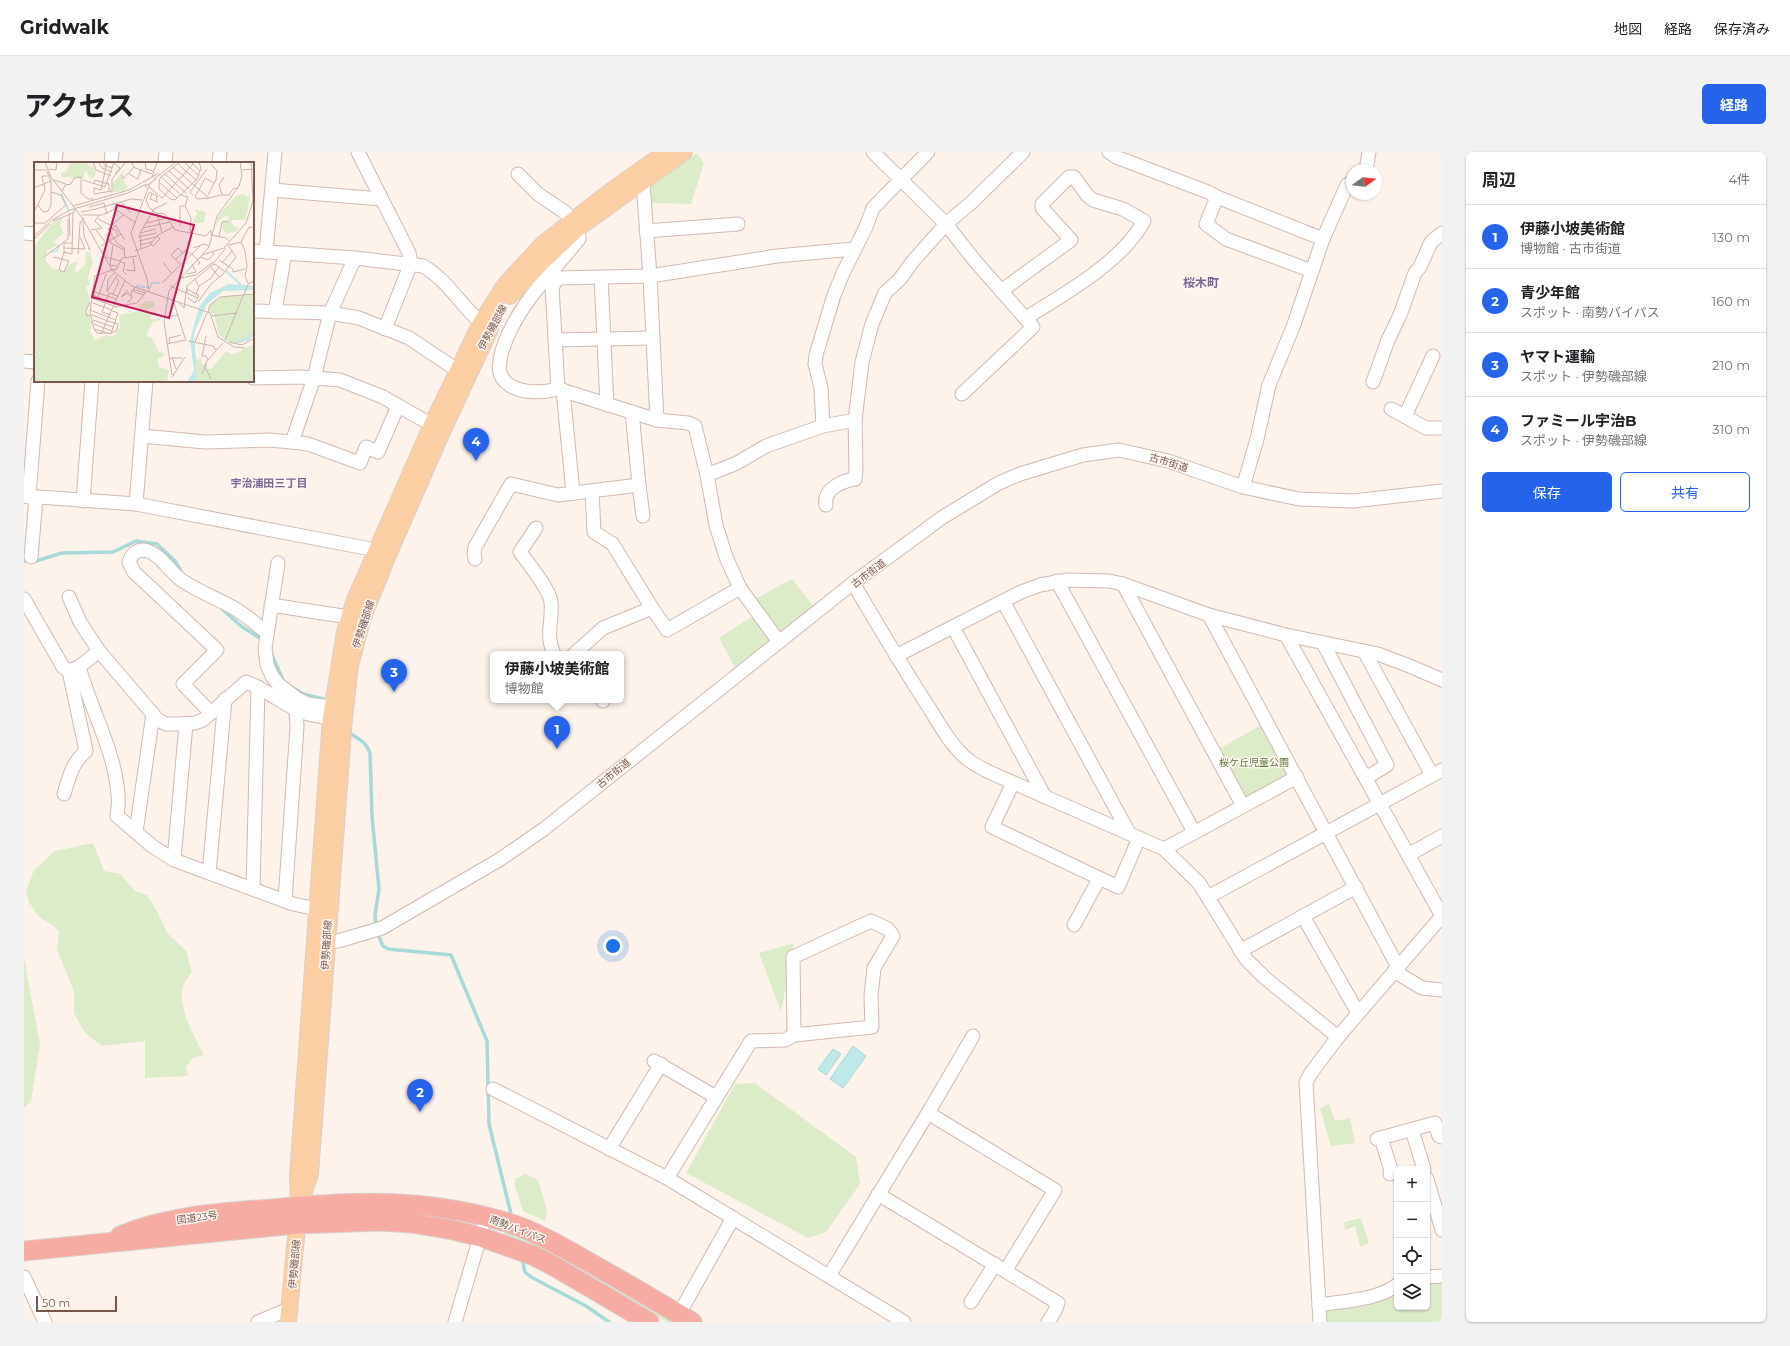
<!DOCTYPE html>
<html lang="ja">
<head>
<meta charset="utf-8">
<style>
	body { margin:0; font-family:Montserrat,"Noto Sans JP",sans-serif; background:#f2f2f2; color:#202124 }
	.controls { position:absolute; right:12px; bottom:12px; display:grid; overflow:hidden; border-radius:6px; box-shadow:0 1px 3px #0004 }
	.controls button { width:36px; height:36px; display:grid; place-items:center; padding:0; border:0; border-bottom:1px solid #e0e0e0; background:#fff; color:#202124; font:20px sans-serif }
	.compass { position:absolute; left:1322px; top:12px; width:36px; height:36px; border-radius:50%; background:#fff; box-shadow:0 1px 3px #0004; rotate:75deg }
	.scale { position:absolute; left:12px; bottom:10px; width:81px; box-sizing:border-box; padding-left:4px; border:2px solid #79564d; border-top:0; font-size:11px; line-height:14px; white-space:nowrap; color:#79564d; -webkit-text-stroke:3px #fff8f2; paint-order:stroke }
	.you { position:absolute; left:589px; top:794px; width:14px; height:14px; margin:-10px; border:3px solid #fff; border-radius:50%; background:#1a73e8; box-shadow:0 0 0 6px #1a73e833 }
	.badge { display:grid; place-items:center; width:26px; height:26px; border-radius:50%; background:#2563eb; color:#fff; font-size:13px; font-weight:700 }
	.pin { position:absolute; translate:-50% -33px; filter:drop-shadow(0 1px 2px #0008) }
	.pin::after { content:''; position:absolute; top:21px; width:14px; height:12px; background:inherit; clip-path:polygon(0 0,100% 0,50% 100%) }
	.popup { position:absolute; left:466px; top:499px; width:134px; height:52px; box-sizing:border-box; display:grid; place-content:center; border-radius:6px; background:#fff; filter:drop-shadow(0 1px 3px #0005); font-size:13px; white-space:nowrap; color:#757577 }
	.popup b { font-size:15px; color:#202124 }
	.popup::after { content:''; position:absolute; left:50%; top:100%; margin-left:-8px; border:8px solid transparent; border-top-color:#fff }
	.list { margin:0; padding:0; list-style:none }
	h2 { display:flex; justify-content:space-between; align-items:center; height:52px; margin:0; padding:0 16px; font-size:17px }
	h2 small { font-size:13px; font-weight:400; color:#757577 }
	.list li { display:grid; grid-template-columns:26px 1fr auto; gap:12px; align-items:center; box-sizing:border-box; height:64px; padding:0 16px; border-top:1px solid #e0e0e0 }
	.list b { display:block; font-size:15px; white-space:nowrap }
	.list p { margin:0; font-size:13px; white-space:nowrap; color:#757577 }
	.list em { font-size:13px; font-style:normal; color:#757577 }
	.actions { display:flex; gap:8px; padding:12px 16px }
	.actions a { flex:1; padding:9px 0; border:1px solid #2563eb; border-radius:6px; text-align:center; font-size:14px; color:#2563eb }
	.actions .main { background:#2563eb; color:#fff }
	.icon { flex:none; width:22px; height:22px; fill:none; stroke:currentColor; stroke-width:2; stroke-linecap:round; stroke-linejoin:round }
	.map { position:relative; flex:none; width:1418px; height:1170px; overflow:hidden; border-radius:6px }
	header { display:flex; align-items:center; gap:24px; box-sizing:border-box; height:56px; padding:0 20px; background:#fff; border-bottom:1px solid #e0e0e0 }
	header strong { font-size:19px }
	nav { display:flex; gap:22px; margin-inline-start:auto; font-size:14px }
	.intro { display:flex; align-items:center; justify-content:space-between; box-sizing:border-box; height:96px; padding:0 24px }
	h1 { margin:0; font-size:28px }
	.button { padding:10px 18px; border-radius:6px; background:#2563eb; color:#fff; font-size:14px; font-weight:700 }
	main { display:flex; gap:24px; padding:0 24px }
	aside { flex:1; background:#fff; border-radius:6px; box-shadow:0 1px 3px #0004 }
	.map>svg:first-child { display:block }
	.green { fill:#dcecc9 }
	.water { fill:#bfe8e8; stroke:#a5d9da }
	.lines { fill:none; stroke-linecap:round; stroke-linejoin:round }
	.stream { stroke:#a5d9da; stroke-width:3.5 }
	.minor-casing { stroke:#d0b9b0; stroke-width:15 }
	.major-casing { stroke:#d9d0cd; stroke-width:18 }
	.highway-casing { stroke:#d9d0cd; stroke-width:21 }
	.minor { stroke:#fff; stroke-width:13 }
	.major { stroke:#fbcea4; stroke-width:16 }
	.highway { stroke:#f7aca3; stroke-width:19 }
	.labels { text-anchor:middle; stroke-width:3; stroke-linejoin:round; paint-order:stroke }
	.street-label { font-size:10px; fill:#79564d; stroke:#fff8f2 }
	.park-label { font-size:10px; fill:#5a7941; stroke:#fff8f2 }
	.neighbourhood-label { font-size:11px; font-weight:bold; fill:#7d6695; stroke:#fff8f2 }
	.quarter-label { font-size:12px; font-weight:bold; fill:#7d6695; stroke:#fff8f2 }
	.inset-river { fill:none; stroke:#bfe8e8; stroke-width:2 }
	.inset-road { fill:none; stroke:#c8b4ac; stroke-width:1 }
	.view { fill:#c2185b; fill-opacity:0.15; stroke:#c2185b; stroke-width:2 }
	.inset-edge { fill:none; stroke:#79564d; stroke-width:2 }
</style>
</head>
<body>
<header>
<strong>Gridwalk</strong>
<nav><a>地図</a><a>経路</a><a>保存済み</a></nav>
</header>
<div class="intro"><h1>アクセス</h1><a class="button">経路</a></div>
<main>
<div class="map">
<svg width="1418" height="1170" viewBox="0 0 1418 1170">
	<rect width="100%" height="100%" fill="#fdf3eb"/>
	<!-- green -->
	<g class="green">
		<path d="M673 1 680 11 667 52 625 51 624 36Z"/>
		<path d="M768 427 790 455 755 480 731 447Z"/>
		<path d="M732 462 746 488 711 516 695 486Z"/>
		<path d="M1239 572 1264 618 1261 624 1223 645 1219 643 1193 598Z"/>
		<path d="M69 691 80 719 96 722 111 739 123 743 134 761 143 781 162 799 168 820C165 824 161 829 159 834 153 855 170 884 180 903L169 906 162 915 164 924 121 926V889L78 894 61 881 50 861V839L33 798 35 780 30 774 15 765 5 750 2 739 10 718 31 699Z"/>
		<path d="M770 791 757 860 735 801Z"/>
		<path d="M0 805 16 893 7 949 0 956Z"/>
		<path d="M731 931 832 1005 836 1032 802 1080 784 1086 662 1021 711 932Z"/>
		<path d="M1305 952 1311 969 1326 966 1331 991 1307 994 1296 956Z"/>
		<path d="M501 1022 514 1028 523 1059 521 1069 499 1059 491 1034V1027Z"/>
		<path d="M1337 1066 1345 1091 1336 1095 1331 1074 1321 1078 1320 1070Z"/>
		<path d="M482 1080 531 1101 651 1170H642L586 1137 482 1084 480 1082Z"/>
		<path d="M1418 1130V1170H1299L1301 1156 1373 1139V1155H1403V1131Z"/>
	</g>
	<!-- water -->
	<g class="water">
		<path d="M829 894 842 904 819 936 806 927Z"/>
		<path d="M809 897 817 902 802 923 794 917Z"/>
	</g>
	<g class="lines">
		<!-- stream -->
		<g class="stream">
			<path d="M0 409H12L38 401 89 400 112 389 133 392 151 409 157 419"/>
			<path d="M198 457 217 474 234 485"/>
			<path d="M247 501 260 530 279 542 300 547"/>
			<path d="M327 582C335 587 343 591 346 601L348 664 355 737 351 763 352 774"/>
			<path d="M353 780 359 794 364 797 427 803 463 889 465 972 488 1066"/>
			<path d="M498 1106 501 1120 507 1125 562 1154 585 1170"/>
		</g>
		<defs>
			<g id="minor">
				<path d="M334 0 385 101 387 111 361 177"/>
				<path d="M849 0 922 72 951 109 1009 175 938 242"/>
				<path d="M1085 0 1092 5 1184 40 1193 45 1182 72 1202 87 1288 119"/>
				<path d="M31 11 32 0"/>
				<path d="M87 11 88 0"/>
				<path d="M141 11 142 0"/>
				<path d="M195 11 196 0"/>
				<path d="M1342 18 1345 0"/>
				<path d="M494 22 514 42 542 61 548 69"/>
				<path d="M619 31 626 124 633 268"/>
				<path d="M248 38 357 47"/>
				<path d="M1193 45 1299 87"/>
				<path d="M554 76 555 87C526 123 492 154 478 199 475 212 472 223 484 232 497 242 519 241 534 237L633 268 664 271 671 274 683 323 692 373 702 405 716 436 755 490"/>
				<path d="M622 79 714 72"/>
				<path d="M0 81 11 82"/>
				<path d="M229 99 331 106 399 114C421 126 438 154 457 171"/>
				<path d="M242 100 251 0"/>
				<path d="M577 125 583 253"/>
				<path d="M977 139 1047 88 1018 56V52L1045 25H1050L1063 43 1069 48 1099 57 1120 69C1098 110 1040 142 1002 166"/>
				<path d="M229 159 306 161 335 166 385 186 433 218"/>
				<path d="M251 160 261 101"/>
				<path d="M531 188 629 186"/>
				<path d="M0 209 11 210"/>
				<path d="M229 226 277 225 316 228 359 245 408 273"/>
				<path d="M1349 230 1364 188 1376 163 1391 121 1396 115 1407 90 1418 81"/>
				<path d="M534 237 528 135 534 126 626 124 753 104 830 97"/>
				<path d="M539 238 549 341"/>
				<path d="M1367 257 1402 276H1418"/>
				<path d="M1381 264 1409 204"/>
				<path d="M799 274 797 236 791 212 792 203 810 143 819 121 842 75 849 56 904 0"/>
				<path d="M118 284 181 290 245 288 268 290 284 292 336 311 342 295 354 300 374 254"/>
				<path d="M268 290 290 226 306 161 331 106"/>
				<path d="M683 323 713 311 742 294 799 274 831 268 838 210 848 172 861 141 876 127 889 109 922 72 948 50 999 0"/>
				<path d="M615 333 619 364"/>
				<path d="M1219 335 1233 287 1245 233 1269 175 1299 87 1323 33 1328 30"/>
				<path d="M568 339 570 380 584 389"/>
				<path d="M0 344 112 352 352 398 361 402"/>
				<path d="M5 345 14 229"/>
				<path d="M59 349 68 229"/>
				<path d="M112 352 122 229"/>
				<path d="M802 353C799 337 818 329 831 327L832 316 831 268"/>
				<path d="M512 376 496 400C504 411 526 438 527 450 529 469 521 483 530 502"/>
				<path d="M588 391 628 456"/>
				<path d="M7 405 12 346"/>
				<path d="M451 407 450 401 451 395 487 332 534 343 615 333 608 260"/>
				<path d="M254 411 241 496 243 513 248 524 254 532 272 546 284 552 308 555"/>
				<path d="M1033 429 1170 680"/>
				<path d="M829 431C853 472 877 512 902 551 912 566 921 584 933 597 942 608 953 614 965 620L1140 697 1175 731 1222 807 1241 826 1314 885"/>
				<path d="M1099 432 1219 654"/>
				<path d="M45 445 56 470 75 499"/>
				<path d="M0 447 39 515 45 519 55 515 75 499 134 568 142 572H153L171 571 179 568 222 530C240 537 254 548 271 557 282 563 295 564 307 566"/>
				<path d="M979 449 1105 681"/>
				<path d="M247 453 325 465"/>
				<path d="M1185 463 1374 815"/>
				<path d="M929 475 1021 645"/>
				<path d="M1262 483 1418 764"/>
				<path d="M1299 491 1363 613 1342 626"/>
				<path d="M1340 499 1408 623"/>
				<path d="M550 502 579 476 628 456 643 478 716 436"/>
				<path d="M872 504 997 440 1016 433 1044 428 1085 429 1099 432 1185 463 1262 483 1354 502 1388 515 1418 528"/>
				<path d="M55 515C67 558 91 599 94 643 95 650 94 657 93 664L128 694 150 708 269 752 293 757"/>
				<path d="M579 548V549"/>
				<path d="M187 561 159 532 193 498 110 420 105 410C108 401 114 396 124 399 138 404 145 419 156 427 171 438 192 446 208 455 221 462 232 472 243 481"/>
				<path d="M989 631 968 675 1094 735 1115 686"/>
				<path d="M40 642C45 625 48 611 62 599L45 519"/>
				<path d="M112 680 129 562"/>
				<path d="M1140 697 1273 625"/>
				<path d="M1384 703 1418 684"/>
				<path d="M150 708 162 572"/>
				<path d="M185 721 201 547"/>
				<path d="M229 737 234 535"/>
				<path d="M1184 745 1418 618"/>
				<path d="M261 749 273 575 272 557"/>
				<path d="M1279 764 1334 861"/>
				<path d="M847 769 864 777 869 784 850 816 847 844 848 875 770 883 769 805Z"/>
				<path d="M1050 773 1075 727"/>
				<path d="M294 789H314L358 776 475 708 520 677 829 431 919 365 975 331 996 322 1059 303 1095 298 1144 309 1219 335 1275 347 1329 349 1418 339"/>
				<path d="M1216 799 1332 735"/>
				<path d="M1370 819 1398 836 1418 838"/>
				<path d="M630 909 692 945"/>
				<path d="M469 937 643 1026 880 1170"/>
				<path d="M904 961 949 884"/>
				<path d="M1388 978 1400 1017"/>
				<path d="M1357 986 1367 1018 1366 1022"/>
				<path d="M1353 987 1411 971 1415 984 1418 985"/>
				<path d="M585 997 637 912"/>
				<path d="M643 1026 727 889 761 888 770 883"/>
				<path d="M1403 1027 1418 1078"/>
				<path d="M854 1042 1034 1151 1031 1159 1024 1170"/>
				<path d="M805 1124 904 961 1031 1038 982 1118"/>
				<path d="M0 1125 21 1170"/>
				<path d="M1403 1125 1418 1124"/>
				<path d="M947 1150 971 1112"/>
				<path d="M1295 1153C1319 1149 1354 1148 1373 1133"/>
				<path d="M655 1162 709 1066"/>
				<path d="M234 1170 265 1157"/>
				<path d="M431 1170 458 1078"/>
				<path d="M1296 1170 1282 930 1287 921 1314 885 1418 764"/>
			</g>
			<g id="major">
				<path d="M486 144 516 112 554 76 660 0"/>
				<path d="M279 1043 286 1022 320 566 326 514 338 468 364 403 418 280 466 177"/>
				<path d="M264 1170 275 1054 274 1024 307 566 321 480 330 450 408 273 457 171 481 133 519 92 583 42 642 0"/>
			</g>
			<g id="highway">
				<path d="M96 1084C145 1064 194 1061 247 1057 327 1049 400 1046 478 1069 507 1077 535 1093 561 1108 597 1128 632 1149 668 1170"/>
				<path d="M0 1099 273 1072 357 1069 387 1071 429 1078 457 1085 508 1103 528 1113 625 1170"/>
			</g>
		</defs>
		<!-- minor casing -->
		<use href="#minor" class="minor-casing"/>
		<!-- major casing -->
		<use href="#major" class="major-casing"/>
		<!-- highway casing -->
		<use href="#highway" class="highway-casing"/>
		<!-- minor -->
		<use href="#minor" class="minor"/>
		<!-- major -->
		<use href="#major" class="major"/>
		<!-- highway -->
		<use href="#highway" class="highway"/>
	</g>
	<g class="labels">
		<!-- street labels -->
		<g class="street-label">
			<text transform="translate(468 175) rotate(-62)" y="4">伊勢磯部線</text>
			<text transform="translate(1145 310) rotate(17)" y="4">古市街道</text>
			<text transform="translate(844 421) rotate(-37)" y="4">古市街道</text>
			<text transform="translate(339 472) rotate(-72)" y="4">伊勢磯部線</text>
			<text transform="translate(589 621) rotate(-39)" y="4">古市街道</text>
			<text transform="translate(302 793) rotate(-86)" y="4">伊勢磯部線</text>
			<text transform="translate(173 1065) rotate(-8)" y="4">国道23号</text>
			<text transform="translate(494 1077) rotate(21)" y="4">南勢バイパス</text>
			<text transform="translate(270 1112) rotate(-85)" y="4">伊勢磯部線</text>
		</g>
		<!-- park labels -->
		<g class="park-label">
			<text x="1230" y="614">桜ケ丘児童公園</text>
		</g>
		<!-- neighbourhood labels -->
		<g class="neighbourhood-label">
			<text x="245" y="335">宇治浦田三丁目</text>
		</g>
		<!-- quarter labels -->
		<g class="quarter-label">
			<text x="1177" y="135">桜木町</text>
		</g>
	</g>
	<!-- overview -->
	<g transform="translate(10 10)">
		<rect width="220" height="220" fill="#fdf3eb"/>
		<path d="M36 0H50L60 6 62 10 60 16 55 15 53 9 50 11V16L27 15V11L33 9ZM94 4 87 15 94 25 90 29 79 30V21ZM209 32 216 35 214 47 211 58H197L200 65 204 64 203 69 192 72 189 68 188 61 196 57 193 54 187 56 181 66 185 53 202 34ZM160 47 172 50 170 61H158L163 51ZM28 56 26 64 30 71 19 80 24 82 22 84 13 89 11 98 18 106 30 110 35 103 44 99 40 110H43L51 103 52 90H56L59 100 54 115 56 123 52 124 56 138 52 152 57 153 58 156 55 158 59 159 56 169 61 178 72 173 79 175 86 165 85 153 104 149 120 151 116 156 119 158 126 156 127 158 119 160 112 174 117 175 125 190 130 191V194L123 197 125 205 135 208 133 220H0V85L19 60ZM197 133H220V174L207 181H197L185 173 180 152 175 150 176 143 186 136ZM113 139H120L121 144 115 147H105V143ZM220 182V220H160L163 210 161 193 163 198 168 196 167 202H173V207H177L192 189 198 193Z" fill="#dcecc9"/>
		<path d="M195 122 220 124V128L189 129 173 142 160 171 163 215 160 220H153L160 209 156 178 165 145 176 131Z" fill="#bfe8e8"/>
		<path class="inset-river" d="M27 32 35 49M16 90 23 89 25 83M192 109 207 123M102 124 116 126 118 121H126M202 180 214 177 220 171"/>
		<path class="inset-road" d="M11 0 17 15 49 57 78 108 98 124 176 151 184 175 200 185 211 186M12 0H23L22 8 15 7M59 0 62 8 77 14M64 0 68 6 78 10M69 0 71 4 79 6M73 0 67 28 60 26V32L78 29M97 0 101 6 118 12M111 0 112 7 119 9M146 0 126 16 125 20V27L136 37 141 38 163 17 167 6 165 0M150 0 165 14M157 0 166 9M80 1 86 6 81 12M144 2 162 18M139 5 175 36M0 8H13M208 8 220 7M135 9 155 27M95 12 104 17 107 7M131 12 152 31M88 13 89 17 100 5M118 15 123 0M127 15 147 33 154 35 151 44 157 56 156 71M120 17 142 0M20 18 32 22M49 18 71 25 80 0M9 20 8 14H14M126 21 143 36M60 22 61 18 75 22V30M111 25 122 17M115 25 128 36 159 2M0 26 17 19M165 28 171 16 180 21M165 28 161 34 163 37 173 36M28 29 31 23 37 22 40 16 47 15V31L54 37H60M78 30V17L92 0M115 30 123 34 122 39M115 31 112 38 115 45 121 51 131 52 141 68 172 74 177 68V73L192 76 195 79M118 32 116 37 124 40M188 32 185 23 190 15M159 33 156 30 173 7M174 33 182 18 183 9 177 2M172 37 186 33H195L199 27 204 26M87 40 97 51M81 42V47L102 61M4 43 9 50 14 49 17 43V19L13 9M39 44 95 28 125 11M55 45 70 41 73 52M62 47 97 37 108 38M0 50 11 28 10 20M47 50 62 47M35 51 36 74M123 52 128 71M48 53H68L81 47M89 53 74 67 83 81 90 86 91 96M64 57 78 64M19 59 39 51M49 59 50 74 56 88 54 86M0 61H11L32 43 27 33 17 30M112 61 133 56M146 64V44H151M109 66 136 60M57 68 68 66 61 59 65 53M62 68 72 81M106 71 122 67M72 72 77 81 90 88M0 74 18 58 36 48 94 31 113 22M84 74 82 68 78 67 82 63 87 73M104 75 123 71M185 75 188 60 194 59M0 77 16 62M105 79 122 75M207 80 211 89 213 104 211 114 214 121M39 81H30V86L51 87 46 75M117 82 119 84 126 77 123 74M79 83 76 103 83 104M106 83 118 80M195 83 207 80 215 65 220 66M67 84 87 72 91 78M30 86V90L38 92 39 51 41 47M159 86 170 82 175 84M107 87 106 71 120 47 133 41M101 89 115 84 124 73 139 65M157 91 166 101 164 103M44 92 46 61 50 56M168 93 175 85 183 54 205 24 208 14 206 0M10 95 34 77V57M19 95 28 97 35 99 30 110 25 108 28 97 30 90M71 95 87 99M166 95 174 98 180 92 179 90M141 98 152 88 156 92M185 98 199 107V110L211 107M86 100 91 101 89 109 93 113M129 100 137 111M188 101 198 89M146 102 137 93 144 86 149 91M179 103 181 102 191 110M176 104 185 115M78 107 82 108 88 96 103 94M78 108 61 114 56 150 60 167 77 172 84 151 78 149M92 108 101 109 99 96M80 111 74 118 73 130 83 113M153 112 162 110 158 102M147 116 162 113 179 100M161 117 165 125 162 132M128 121 167 83M136 124 164 136M165 124 176 117 185 105M99 127 112 131M94 128 87 135 94 131 96 134 98 133M58 129 82 137M98 129 110 133M115 130 113 117 97 71 116 21M153 131V127L165 134 161 141 154 136M79 132 85 119 81 115M58 133 81 141M57 136 80 144M63 138 72 112M139 138 152 179M144 140 150 146 153 124 178 103 192 86M164 140 177 122 189 112 202 95 194 83M59 141 78 148M93 141 98 136 97 130 101 125M80 145 103 141 113 129M56 148 82 158M174 150 176 143 186 135 220 132M56 153 53 154 52 148 56 140M58 153 74 159M77 153 68 150 75 131 83 134M178 154 203 151M130 155 144 153M59 158 79 165M74 159 84 162 83 168 78 171M60 162 78 169M60 167 63 171H73M67 172 91 118M172 174 168 194H172L174 198M191 178 214 122 220 119M154 179 179 184 182 188M161 180 173 151M195 180 208 183M133 182 151 178M136 182 135 176 147 173M208 183 220 176M138 195 142 207M135 196H148M171 205 177 217M168 212 173 199 189 181M138 213 130 160 135 129 168 93 190 86 212 61 219 39 217 0M138 215 151 195"/>
		<path class="view" d="M83 43 160 63 135 156 58 135Z"/>
		<rect width="220" height="220" class="inset-edge"/>
	</g>
</svg>
<div class="controls">
<button>+</button>
<button>−</button>
<button><svg class="icon" aria-label="locate" viewBox="0 0 24 24"><circle cx="12" cy="12" r="6"/><path d="M12 2v4M12 18v4M2 12h4M18 12h4"/></svg></button>
<button><svg class="icon" aria-label="layers" viewBox="0 0 24 24"><path d="M12 4l9 5-9 5-9-5zM3 14l9 5 9-5"/></svg></button>
</div>
<svg class="compass" viewBox="-18 -18 36 36"><path d="M0-13l5 13h-10z" fill="#e53935"/><path d="M0 13l5-13h-10z" fill="#757577"/></svg>
<div class="scale">50 m</div>
<div class="you"></div>
<div class="pin badge" style="left:533px;top:597px">1</div>
<div class="popup"><b>伊藤小坡美術館</b>博物館</div>
<div class="pin badge" style="left:396px;top:960px">2</div>
<div class="pin badge" style="left:370px;top:540px">3</div>
<div class="pin badge" style="left:452px;top:309px">4</div>
</div>
<aside>
<h2>周辺<small>4件</small></h2>
<ul class="list">
<li><span class="badge">1</span><div><b>伊藤小坡美術館</b><p>博物館 · 古市街道</p></div><em>130 m</em></li>
<li><span class="badge">2</span><div><b>青少年館</b><p>スポット · 南勢バイパス</p></div><em>160 m</em></li>
<li><span class="badge">3</span><div><b>ヤマト運輸</b><p>スポット · 伊勢磯部線</p></div><em>210 m</em></li>
<li><span class="badge">4</span><div><b>ファミール宇治B</b><p>スポット · 伊勢磯部線</p></div><em>310 m</em></li>
</ul>
<div class="actions"><a class="main">保存</a><a>共有</a></div>
</aside>
</main>
</body>
</html>
